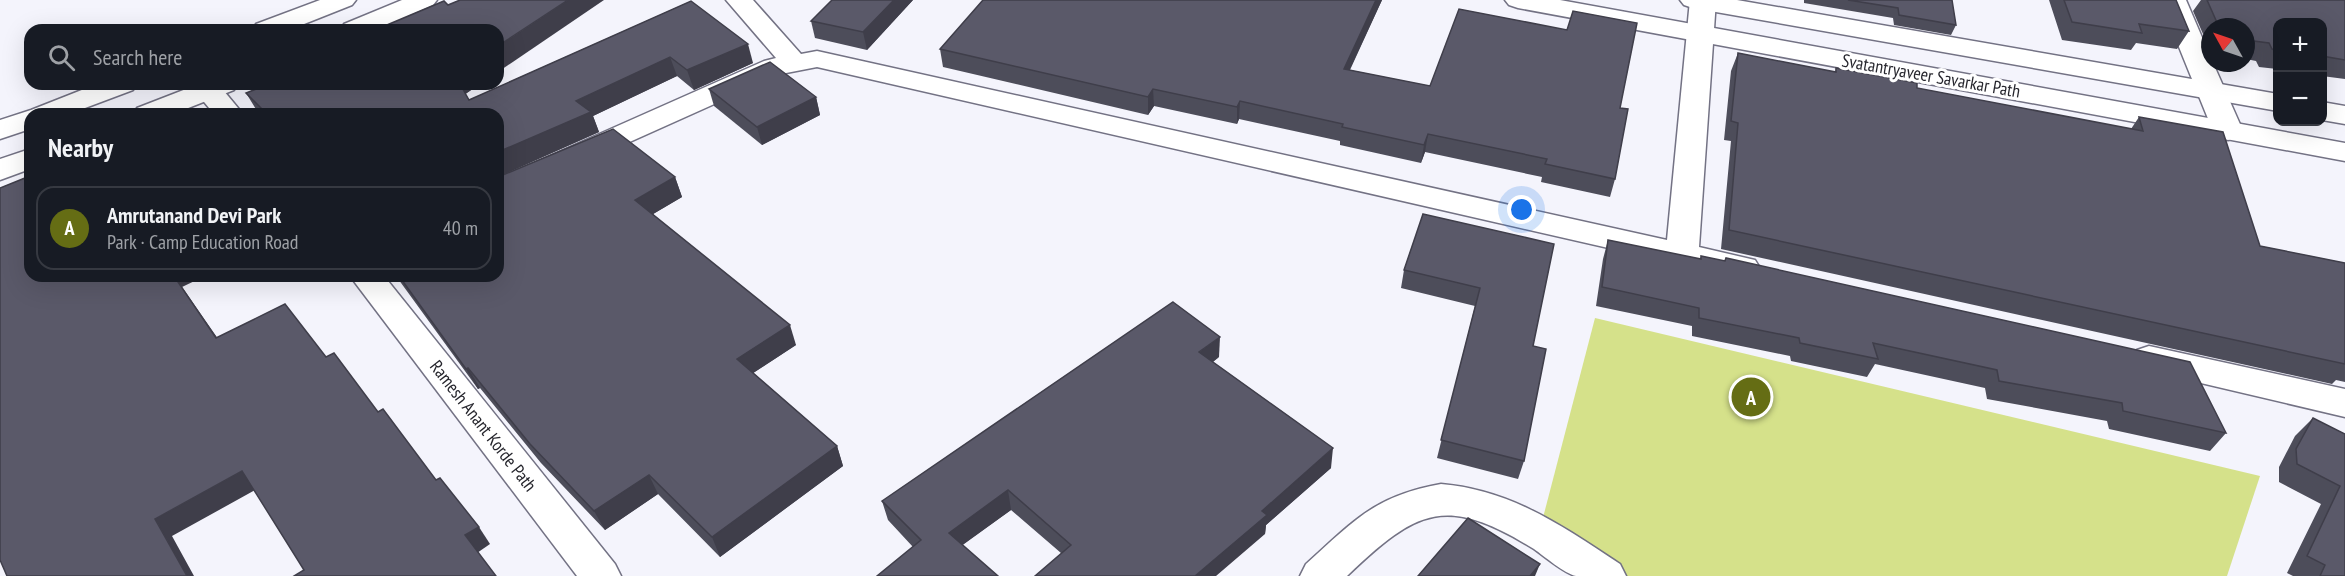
<!DOCTYPE html>
<html lang="en">
<head>
<meta charset="utf-8">
<style>
	body { margin:0; font-family:"PT Sans Narrow",sans-serif; background:#20242c; color:#f1f3f6 }
	.controls { position:absolute; right:18px; top:18px; display:grid; overflow:hidden; border-radius:12px; box-shadow:0 6px 24px #0002 }
	.controls button { width:54px; height:54px; display:grid; place-items:center; padding:0; border:0; border-bottom:2px solid #363941; background:#171b24; color:#f1f3f6; font:30px sans-serif }
	.compass { position:absolute; left:2201px; top:18px; width:54px; height:54px; border-radius:50%; background:#171b24; box-shadow:0 6px 24px #0002; rotate:310deg }
	.you { position:absolute; left:1522px; top:210px; width:21px; height:21px; margin:-15px; border:4px solid #fff; border-radius:50%; background:#1a73e8; box-shadow:0 0 0 9px #1a73e833 }
	.badge { display:grid; place-items:center; width:39px; height:39px; border-radius:50%; background:#656d14; color:#fff; font-size:20px; font-weight:700 }
	.pin { position:absolute; translate:-50% -50%; border:3px solid #fff; box-shadow:0 2px 6px #0006 }
	.list { margin:0; padding:0; list-style:none }
	h2 { display:flex; justify-content:space-between; align-items:center; height:78px; margin:0; padding:0 24px; font-size:26px }
	h2 small { font-size:20px; font-weight:400; color:#9ea1a6 }
	.list li { display:grid; grid-template-columns:39px 1fr auto; gap:18px; align-items:center; box-sizing:border-box; height:84px; margin:0 12px 12px; padding:0 12px; border:2px solid #363941; border-radius:18px }
	.list b { display:block; font-size:22px; white-space:nowrap }
	.list p { margin:0; font-size:20px; white-space:nowrap; color:#9ea1a6 }
	.list em { font-size:20px; font-style:normal; color:#9ea1a6 }
	.icon { flex:none; width:33px; height:33px; fill:none; stroke:currentColor; stroke-width:2; stroke-linecap:round; stroke-linejoin:round }
	.map { position:relative; flex:none; width:2345px; height:576px; overflow:hidden }
	.search { position:absolute; background:#171b24; box-shadow:0 6px 24px #0002; left:24px; top:24px; width:480px; height:66px; display:flex; align-items:center; gap:15px; box-sizing:border-box; padding:0 21px; border-radius:18px; color:#9ea1a6; font-size:22px }
	.panel { position:absolute; background:#171b24; box-shadow:0 6px 24px #0002; left:24px; top:108px; width:480px; height:174px; border-radius:18px }
	.map>svg:first-child { display:block }
	.green { fill:#d5e18a }
	.lines { fill:none; stroke-linecap:round; stroke-linejoin:round }
	.minor-casing { stroke:#737284; stroke-width:3 }
	.primary-casing { stroke:#737284; stroke-width:3 }
	.minor { fill:#fff; fill-rule:evenodd }
	.primary { fill:#fff; fill-rule:evenodd }
	.wall { fill:#4d4d5a }
	.shaded-wall { fill:#3f3e4a }
	.building { fill:#5a5969; stroke:#3f3e4a; stroke-width:1.5 }
	.labels { text-anchor:middle; stroke-width:6; stroke-linejoin:round; paint-order:stroke }
	.street-label { font-size:18px; fill:#26262d; stroke:#fff }
</style>
</head>
<body>
<div class="map">
<svg width="2345" height="576" viewBox="0 0 2345 576">
	<rect width="100%" height="100%" fill="#f4f4fc"/>
	<!-- green -->
	<path class="green" d="M1595 318 2260 476 2227 576H1606L1539 533Z"/>
	<g class="lines">
		<defs>
			<g id="minor">
				<path d="M726 0H753L801 54 817 51 1667 240 1690 0H1716L1699 247 1755 260 1760 268 1755 276 1744 279 817 67 781 74 498 201V179L764 61 776 58Z"/>
				<path d="M2160 0H2186L2210 56V63H2213L2243 131 2238 137 2228 140 2218 137 2213 131Z"/>
				<path d="M215 84 219 85 243 114H214L195 91 199 85Z"/>
				<path d="M350 276H384L615 564 621 576H577Z"/>
				<path d="M2149 346 2345 389V417L2137 368 2132 359 2137 350Z"/>
				<path d="M1441 484C1512 490 1562 526 1620 564L1626 576C1610 576 1592 576 1576 576 1565 574 1544 556 1534 549 1446 495 1418 508 1347 576H1300L1306 564C1354 521 1374 496 1441 484Z"/>
			</g>
			<g id="primary">
				<path d="M320 0H356L352 5 289 30H252L256 24Z"/>
				<path d="M402 0H437L433 5 376 30H340L344 24Z"/>
				<path d="M1505 0H1560L2345 143V161L1518 8 1509 5Z"/>
				<path d="M1680 0H1737L2278 94V111L1693 8 1684 5Z"/>
				<path d="M97 84H137L133 90 69 114H30V129L0 139V120L31 110Z"/>
				<path d="M199 84H238L234 90 173 114H133L137 108Z"/>
				<path d="M2322 102 2345 106V124L2322 120Z"/>
				<path d="M30 149V169L0 180V159Z"/>
			</g>
		</defs>
		<!-- minor casing -->
		<use href="#minor" class="minor-casing"/>
		<!-- primary casing -->
		<use href="#primary" class="primary-casing"/>
		<!-- minor -->
		<use href="#minor" class="minor"/>
		<!-- primary -->
		<use href="#primary" class="primary"/>
	</g>
	<!-- wall -->
	<g class="wall">
		<path d="M832 0H913L867 50 815 38 811 21Z"/>
		<path d="M983 0H1382L1350 70 1430 86 1620 108 1615 179 1610 197 1541 182 1542 177 1425 152 1421 163 1340 145V141L1239 119 1237 124 1154 106 1148 115 943 67 940 49Z"/>
		<path d="M1804 0H1952L1956 25 1951 35 1894 25 1893 18 1804 3Z"/>
		<path d="M2049 0H2176L2189 31 2177 49 2136 43 2131 50 2062 40Z"/>
		<path d="M2201 0H2345V79L2322 76V22H2277V69L2259 67 2256 61 2246 59V27H2210V50L2193 11Z"/>
		<path d="M691 1 753 63 694 90 677 76 593 116 599 132 498 177V114H259L246 93 269 84H480L465 94 469 100Z"/>
		<path d="M1738 53 1835 72 1836 68 1917 88 2131 129 2139 117 2260 246 2345 263V382L2336 380 2332 384 1721 249 1731 141 1724 140 1731 71Z"/>
		<path d="M709 89 816 97 820 115 762 145 714 106Z"/>
		<path d="M675 177 682 197 653 214 796 345 753 373 837 446 843 466 720 557 658 494 605 530 541 463 480 388 478 389 396 276H498Z"/>
		<path d="M1423 214 1533 346 1524 461 1518 479 1437 458 1475 306 1401 288 1404 270Z"/>
		<path d="M1608 240 1700 259 1701 256 1724 261 1726 258 2226 433 2210 451 2109 429 2107 421 1987 399 1985 388 1875 364 1867 377 1791 361 1790 356 1692 336V326L1596 306 1603 259Z"/>
		<path d="M1219 357 1213 362 1331 468 1266 525 1265 534 1061 553 1011 510 962 545 913 547 888 520 882 501Z"/>
		<path d="M2313 418 2345 434V576H2293L2287 573 2321 504 2279 482V467L2295 436Z"/>
	</g>
	<!-- shaded-wall -->
	<g class="shaded-wall">
		<path d="M568 0H604L498 72V46Z"/>
		<path d="M894 0H913L867 50 863 32Z"/>
		<path d="M1376 0H1382L1342 86 1344 69Z"/>
		<path d="M748 44 753 63 694 90 687 70Z"/>
		<path d="M670 57 677 76 593 116 599 132 498 177V152L576 101Z"/>
		<path d="M459 84H480L464 95Z"/>
		<path d="M1153 89 1154 106 1148 115V97Z"/>
		<path d="M816 97 820 115 762 145 757 127Z"/>
		<path d="M1240 101 1239 119 1237 124V107Z"/>
		<path d="M1428 134 1425 152 1421 163 1424 145Z"/>
		<path d="M675 177 682 197 643 220 635 200Z"/>
		<path d="M174 276H205L182 287 230 356 216 338Z"/>
		<path d="M790 325 796 345 744 379 737 359Z"/>
		<path d="M1220 337 1219 357 1199 372V352Z"/>
		<path d="M468 368 480 388 478 389 466 369Z"/>
		<path d="M837 446 843 466 720 557 712 537Z"/>
		<path d="M1333 448 1331 468 1266 525 1265 534 1216 576H1195L1262 511Z"/>
		<path d="M242 471 257 489 172 536 194 576H187L155 519Z"/>
		<path d="M649 475 658 494 605 530 594 511Z"/>
		<path d="M1008 490 1011 510 953 552 949 533Z"/>
		<path d="M479 527 490 544 477 553 465 535Z"/>
		<path d="M1540 564 1535 576H1530Z"/>
	</g>
	<!-- building -->
	<g class="building">
		<path d="M460 0H568L498 46V30H375L444 1 448 5Z"/>
		<path d="M832 0H894L863 32 811 21Z"/>
		<path d="M983 0H1376L1344 69 1430 86 1459 9 1567 30 1573 11 1637 23 1620 108 1628 109 1615 179 1545 164 1547 159 1428 134 1424 145 1342 127 1343 124 1240 101 1237 107 1153 89 1148 97 940 49Z"/>
		<path d="M1848 0H1952L1956 25 1899 15 1898 8Z"/>
		<path d="M2064 0H2176L2189 31 2139 24 2142 33 2072 22Z"/>
		<path d="M2207 0H2345V60L2322 56V22H2277V50L2272 49 2269 43 2246 40V27H2219Z"/>
		<path d="M691 1 748 44 687 70 670 57 576 101 591 112 498 152V114H267L246 93 269 84H460L469 100Z"/>
		<path d="M1738 53 1836 72V68L1917 83V88L2143 131 2139 117 2223 132 2260 246 2345 263V364L1729 230 1738 123 1731 121Z"/>
		<path d="M770 62 816 97 757 127 709 89Z"/>
		<path d="M613 129 675 177 635 200 790 325 737 359 837 446 712 537 649 475 594 511 530 444 468 368 466 369 399 276H498V177Z"/>
		<path d="M25 178 30 185V276H174L216 338 285 304 326 357 334 353 378 412 383 409 436 480 440 478 479 527 465 535 496 576H294L304 570 242 471 155 519 187 576H7L0 560V188Z"/>
		<path d="M1423 214 1554 244 1533 346 1546 349 1524 461 1441 440 1480 288 1404 270Z"/>
		<path d="M1608 240 1701 259V256L1725 261 1726 258 2190 362 2226 433 2123 411 2122 403 1999 381 1997 370 1873 343 1878 359 1800 343 1799 338 1699 318V308L1602 287Z"/>
		<path d="M1173 302 1220 337 1199 352 1333 448 1262 511 1267 515 1195 576H1035L1071 545 1008 490 949 533 998 576H877L921 540 882 501Z"/>
		<path d="M2313 418 2345 434V576H2320L2325 565 2307 556 2340 486 2297 464 2296 449Z"/>
		<path d="M1468 518 1540 564 1530 576H1418Z"/>
	</g>
	<g class="labels">
		<!-- street labels -->
		<g class="street-label">
			<text transform="translate(1931 76) rotate(10)" y="6">Svatantryaveer Savarkar Path</text>
			<text transform="translate(483 426) rotate(52)" y="6">Ramesh Anant Korde Path</text>
		</g>
	</g>
</svg>
<div class="controls">
<button>+</button>
<button>−</button>
</div>
<svg class="compass" viewBox="-18 -18 36 36"><path d="M0-13l5 13h-10z" fill="#e53935"/><path d="M0 13l5-13h-10z" fill="#9ea1a6"/></svg>
<div class="you"></div>
<div class="pin badge" style="left:1751px;top:397px">A</div>
<div class="search"><svg class="icon" aria-label="search" viewBox="0 0 24 24"><circle cx="10" cy="10" r="6"/><path d="M15 15l6 6"/></svg>Search here</div>
<section class="panel">
<h2>Nearby<small></small></h2>
<ul class="list">
<li><span class="badge">A</span><div><b>Amrutanand Devi Park</b><p>Park · Camp Education Road</p></div><em>40 m</em></li>
</ul>
</section>
</div>
</body>
</html>
